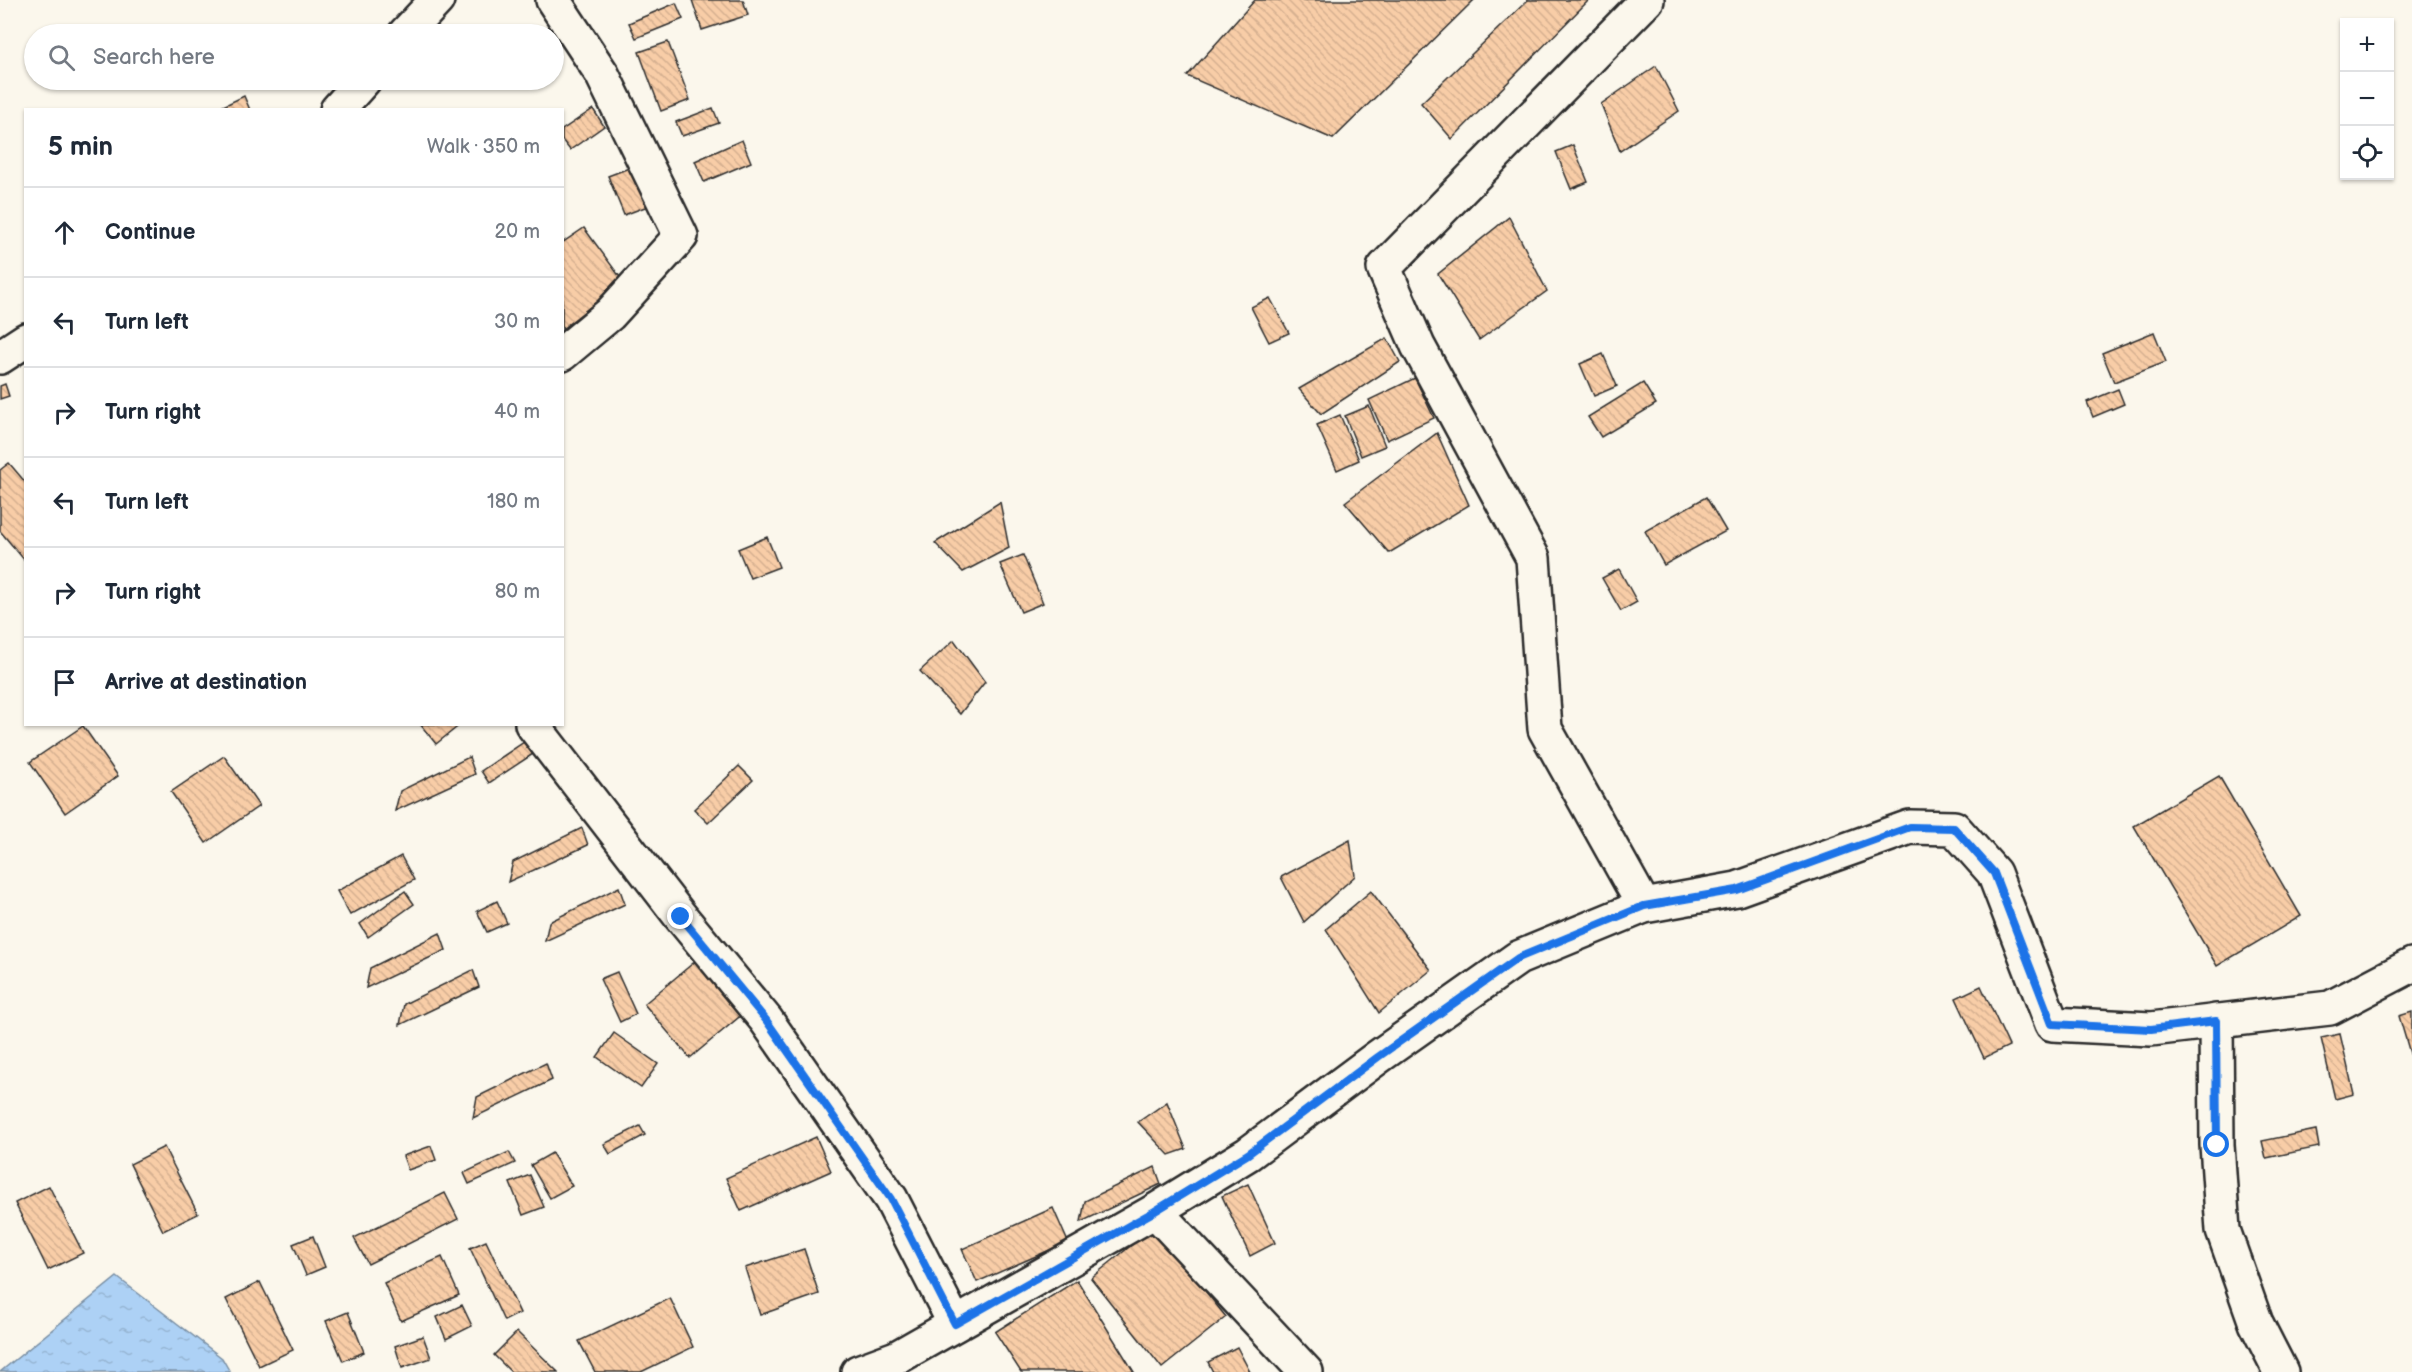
<!DOCTYPE html>
<html lang="en">
<head>
<meta charset="utf-8">
<style>
	body { margin:0; font-family:"Balsamiq Sans",sans-serif; background:#f2f2f3; color:#1f2937 }
	.controls { position:absolute; right:18px; top:18px; display:grid; overflow:hidden; border-radius:0px; box-shadow:0 2px 4px #0004 }
	.controls button { width:54px; height:54px; display:grid; place-items:center; padding:0; border:0; border-bottom:2px solid #e0e1e3; background:#fff; color:#1f2937; font:30px sans-serif }
	.stop { position:absolute; width:18px; height:18px; margin:-14px; border:4px solid #1a73e8; border-radius:50%; background:#fff }
	.stop.end { background:#1a73e8; border-color:#fff; box-shadow:0 2px 6px #0008 }
	.list { margin:0; padding:0; list-style:none }
	h2 { display:flex; justify-content:space-between; align-items:center; height:78px; margin:0; padding:0 24px; font-size:26px }
	h2 small { font-size:20px; font-weight:400; color:#747a83 }
	.list li { display:grid; grid-template-columns:39px 1fr auto; gap:18px; align-items:center; box-sizing:border-box; height:90px; padding:0 24px; border-top:2px solid #e0e1e3 }
	.list b { display:block; font-size:22px; white-space:nowrap }
	.list em { font-size:20px; font-style:normal; color:#747a83 }
	.icon { flex:none; width:33px; height:33px; fill:none; stroke:currentColor; stroke-width:2; stroke-linecap:round; stroke-linejoin:round }
	.map { position:relative; flex:none; width:2412px; height:1372px; overflow:hidden }
	.search { position:absolute; background:#fff; box-shadow:0 2px 4px #0004; left:24px; top:24px; width:540px; height:66px; display:flex; align-items:center; gap:15px; box-sizing:border-box; padding:0 21px; border-radius:33px; color:#747a83; font-size:22px }
	.panel { position:absolute; background:#fff; box-shadow:0 2px 4px #0004; left:24px; top:108px; width:540px; height:618px; border-radius:0px }
	.map>svg:first-child { display:block }
	.water { fill:url(#water-ripples); stroke:#798fa4; stroke-width:1.5 }
	.building { fill:url(#building-back-hatch); stroke:#2b2b2b; stroke-width:1.5 }
	.lines { fill:none; stroke-linecap:round; stroke-linejoin:round }
	.minor-casing { stroke:#2b2b2b; stroke-width:38 }
	.minor { stroke:#fbf7ec; stroke-width:33 }
	.route { stroke:#1a73e8; stroke-width:8 }
</style>
</head>
<body>
<div class="map">
<svg width="2412" height="1372" viewBox="0 0 2412 1372">
	<defs>
		<pattern id="water-ripples" width="26" height="14" patternUnits="userSpaceOnUse" patternTransform="scale(1.5)"><rect width="26" height="14" fill="#add1f5"/><path d="M2 4q2-2 4 0t4 0M15 11q2-2 4 0t4 0" fill="none" stroke="#95b4d2"/></pattern>
		<pattern id="building-back-hatch" width="6" height="6" patternUnits="userSpaceOnUse" patternTransform="scale(1.5)"><rect width="6" height="6" fill="#f8cda7"/><path d="M-1 5l2 2M0 0l6 6M5-1l2 2" fill="none" stroke="#d5b090"/></pattern>
	</defs>
	<rect width="100%" height="100%" fill="#fbf7ec"/>
	<filter id="ink" filterUnits="userSpaceOnUse"><feTurbulence type="fractalNoise" baseFrequency=".0167" numOctaves="2"/><feDisplacementMap in="SourceGraphic" scale="12" xChannelSelector="R" yChannelSelector="G"/><feConvolveMatrix kernelMatrix="1 2 1 2 8 2 1 2 1" color-interpolation-filters="sRGB"/></filter>
	<g filter="url(#ink)">
		<!-- water -->
		<path class="water" d="M117 1277 222 1358 230 1372H0Z"/>
		<!-- building -->
		<g class="building">
			<path d="M692 0H743L748 15 702 30Z"/>
			<path d="M1255 0H1474L1333 139 1187 76Z"/>
			<path d="M1528 0H1589L1452 139 1421 103Z"/>
			<path d="M676 3 683 19 636 38 629 23Z"/>
			<path d="M668 42 690 100 661 111 639 52Z"/>
			<path d="M1656 66 1679 111 1620 151 1601 104Z"/>
			<path d="M244 96 250 110H215Z"/>
			<path d="M713 108 719 123 682 136 676 122Z"/>
			<path d="M593 109 604 126 570 150 562 140V130Z"/>
			<path d="M742 140 751 162 704 182 695 161Z"/>
			<path d="M1573 145 1588 182 1571 189 1556 152Z"/>
			<path d="M637 165 653 204 624 215 608 176Z"/>
			<path d="M1509 217 1547 291 1479 340 1438 274Z"/>
			<path d="M584 228 623 281 562 329V243Z"/>
			<path d="M1270 298 1289 333 1269 342 1251 307Z"/>
			<path d="M2154 332 2166 362 2114 382 2102 353Z"/>
			<path d="M1387 338 1400 362 1321 414 1299 389Z"/>
			<path d="M1603 354 1617 386 1594 396 1580 364Z"/>
			<path d="M1415 378 1434 418 1387 440 1369 400Z"/>
			<path d="M1643 383 1656 404 1601 437 1588 417Z"/>
			<path d="M5 384 9 396 0 399V386Z"/>
			<path d="M2118 389 2124 404 2093 417 2087 402Z"/>
			<path d="M1369 406 1385 446 1361 456 1345 416Z"/>
			<path d="M1340 415 1359 460 1337 470 1317 425Z"/>
			<path d="M1437 433 1469 505 1389 553 1345 502Z"/>
			<path d="M9 463 26 483V562L0 531V470Z"/>
			<path d="M1706 497 1726 531 1664 565 1645 531Z"/>
			<path d="M1000 502 1009 548 963 572 935 543Z"/>
			<path d="M767 537 779 567 750 578 738 549Z"/>
			<path d="M1023 555 1043 603 1021 612 1000 564Z"/>
			<path d="M1619 569 1637 602 1621 611 1602 578Z"/>
			<path d="M954 640 985 682 960 714 920 671Z"/>
			<path d="M420 724H461L436 744Z"/>
			<path d="M83 726 118 776 65 813 30 762Z"/>
			<path d="M527 740 536 752 489 783 481 771Z"/>
			<path d="M224 756 259 806 206 843 171 792Z"/>
			<path d="M469 757 475 774 395 811 400 791Z"/>
			<path d="M739 766 753 780 708 823 694 809Z"/>
			<path d="M2219 776 2301 916 2217 966 2134 826Z"/>
			<path d="M582 828 588 845 508 882 513 862Z"/>
			<path d="M1350 840 1355 876 1304 922 1281 877Z"/>
			<path d="M401 856 414 880 350 915 337 891Z"/>
			<path d="M619 887 625 904 545 941 549 922Z"/>
			<path d="M405 891 414 904 368 937 360 924Z"/>
			<path d="M1371 891 1431 970 1379 1013 1326 929Z"/>
			<path d="M497 901 507 923 487 932 477 911Z"/>
			<path d="M440 933 446 950 366 988 370 968Z"/>
			<path d="M704 954 750 1008 690 1058 644 1004Z"/>
			<path d="M473 970 479 987 400 1025 404 1004Z"/>
			<path d="M617 972 636 1014 620 1022 600 979Z"/>
			<path d="M1981 986 2009 1046 1984 1058 1956 998Z"/>
			<path d="M2412 1012V1060L2399 1016Z"/>
			<path d="M614 1033 658 1064 641 1088 597 1057Z"/>
			<path d="M2340 1034 2354 1094 2335 1099 2321 1038Z"/>
			<path d="M546 1063 552 1080 473 1118 477 1097Z"/>
			<path d="M1167 1102 1186 1149 1169 1155 1138 1122Z"/>
			<path d="M640 1126 645 1135 610 1154 604 1144Z"/>
			<path d="M2316 1130 2319 1147 2266 1158 2262 1141Z"/>
			<path d="M816 1137 831 1171 741 1211 726 1178Z"/>
			<path d="M431 1146 436 1160 408 1170 403 1156Z"/>
			<path d="M164 1147 198 1214 163 1231 130 1164Z"/>
			<path d="M509 1152 515 1163 469 1184 464 1173Z"/>
			<path d="M552 1153 572 1186 550 1198 531 1165Z"/>
			<path d="M1155 1167 1161 1184 1081 1222 1085 1201Z"/>
			<path d="M530 1175 544 1207 523 1215 510 1183Z"/>
			<path d="M1248 1184 1275 1243 1250 1256 1222 1196Z"/>
			<path d="M49 1186 83 1253 48 1270 15 1203Z"/>
			<path d="M445 1193 458 1219 368 1264 354 1238Z"/>
			<path d="M1053 1208 1068 1242 977 1282 962 1249Z"/>
			<path d="M1154 1227 1226 1317 1162 1368 1091 1278Z"/>
			<path d="M313 1236 325 1267 306 1275 293 1244Z"/>
			<path d="M486 1241 520 1313 504 1321 470 1248Z"/>
			<path d="M804 1249 819 1294 760 1315 745 1268Z"/>
			<path d="M442 1257 459 1295 401 1321 384 1283Z"/>
			<path d="M1077 1280 1134 1372H1021L995 1332Z"/>
			<path d="M260 1282 293 1350 259 1366 226 1299Z"/>
			<path d="M670 1298 693 1347 641 1372H595L579 1341Z"/>
			<path d="M462 1305 472 1326 446 1339 437 1317Z"/>
			<path d="M348 1312 364 1352 343 1361 326 1321Z"/>
			<path d="M517 1332 558 1372H511L494 1355Z"/>
			<path d="M423 1336 431 1358 402 1368 395 1346Z"/>
			<path d="M1237 1347 1250 1372H1213L1208 1362Z"/>
		</g>
		<g class="lines">
			<defs>
				<g id="minor">
					<path d="M553 0 602 74 681 236 610 314 562 354"/>
					<path d="M405 34 437 0"/>
					<path d="M337 110 364 80"/>
					<path d="M0 357 26 340"/>
					<path d="M532 724 681 917 766 1020 891 1199 955 1324"/>
					<path d="M1644 906 1545 729 1533 558 1418 346 1384 268 1647 0"/>
					<path d="M2216 1021 2217 1145 2223 1230 2256 1323 2281 1372"/>
					<path d="M1155 1211 1306 1372"/>
					<path d="M858 1372 896 1358 1155 1211 1248 1154 1378 1057 1518 958 1644 906 1737 889 1910 827 1954 828 1994 873 2052 1024 2151 1029 2330 1008 2412 965"/>
				</g>
			</defs>
			<!-- minor casing -->
			<use href="#minor" class="minor-casing"/>
			<!-- minor -->
			<use href="#minor" class="minor"/>
		</g>
	</g>
	<g class="lines" filter="url(#ink)">
		<!-- route -->
		<path class="route" d="M681 917 766 1020 891 1199 955 1324 1155 1211 1248 1154 1378 1057 1518 958 1644 906 1737 890 1910 827 1954 828 1994 873 2052 1024 2151 1029 2216 1021 2217 1145"/>
	</g>
</svg>
<div class="controls">
<button>+</button>
<button>−</button>
<button><svg class="icon" aria-label="locate" viewBox="0 0 24 24"><circle cx="12" cy="12" r="6"/><path d="M12 2v4M12 18v4M2 12h4M18 12h4"/></svg></button>
</div>
<div class="stop" style="left:2217px;top:1145px"></div>
<div class="stop end" style="left:681px;top:917px"></div>
<div class="search"><svg class="icon" aria-label="search" viewBox="0 0 24 24"><circle cx="10" cy="10" r="6"/><path d="M15 15l6 6"/></svg>Search here</div>
<section class="panel">
<h2>5 min<small>Walk · 350 m</small></h2>
<ul class="list">
<li><svg class="icon" aria-label="ahead" viewBox="0 0 24 24"><path d="M12 20V5M6 11l6-6 6 6"/></svg><div><b>Continue</b></div><em>20 m</em></li>
<li><svg class="icon" aria-label="left" viewBox="0 0 24 24"><path d="M17 20v-9H6M10 6l-5 5 5 5"/></svg><div><b>Turn left</b></div><em>30 m</em></li>
<li><svg class="icon" aria-label="right" viewBox="0 0 24 24"><path d="M7 20v-9h11M14 6l5 5-5 5"/></svg><div><b>Turn right</b></div><em>40 m</em></li>
<li><svg class="icon" aria-label="left" viewBox="0 0 24 24"><path d="M17 20v-9H6M10 6l-5 5 5 5"/></svg><div><b>Turn left</b></div><em>180 m</em></li>
<li><svg class="icon" aria-label="right" viewBox="0 0 24 24"><path d="M7 20v-9h11M14 6l5 5-5 5"/></svg><div><b>Turn right</b></div><em>80 m</em></li>
<li><svg class="icon" aria-label="arrive" viewBox="0 0 24 24"><path d="M6 21V4h12l-3 4 3 4H6"/></svg><div><b>Arrive at destination</b></div></li>
</ul>
</section>
</div>
</body>
</html>
